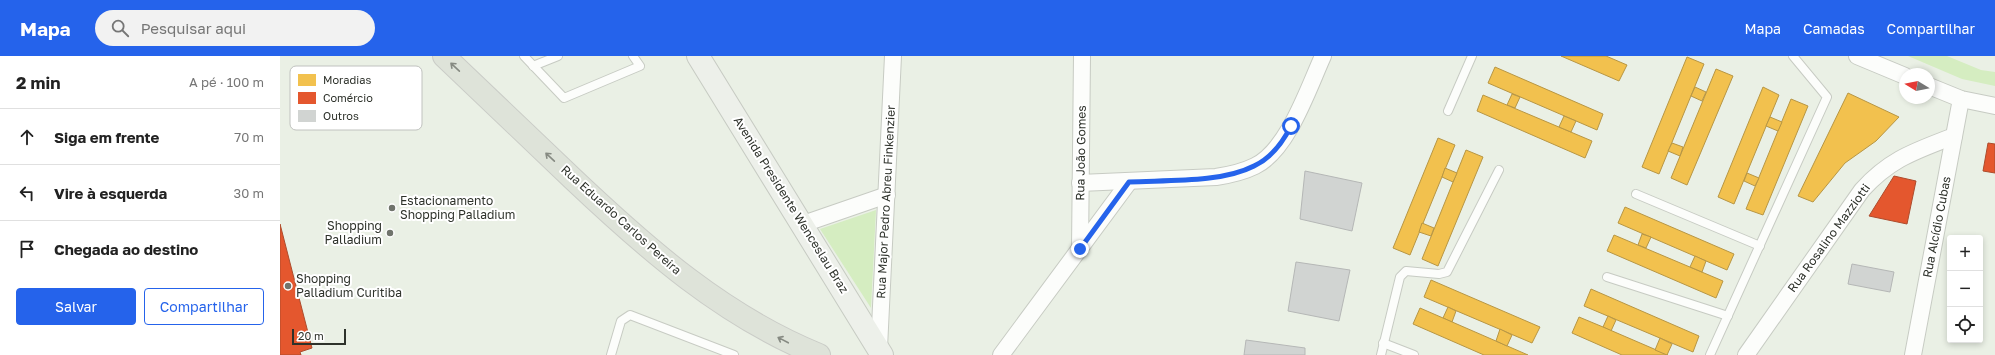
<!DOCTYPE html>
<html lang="pt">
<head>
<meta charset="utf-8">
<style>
	body { margin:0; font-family:"Golos Text",sans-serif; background:#f2f2f2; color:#222 }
	.controls { position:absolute; right:12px; bottom:12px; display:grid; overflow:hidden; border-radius:4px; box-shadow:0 2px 6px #0003 }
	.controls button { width:36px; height:36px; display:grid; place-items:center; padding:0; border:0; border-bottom:1px solid #e0e0e0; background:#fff; color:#222; font:20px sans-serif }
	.compass { position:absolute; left:1619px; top:12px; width:36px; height:36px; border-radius:50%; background:#fff; box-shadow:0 2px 6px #0003; rotate:280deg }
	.scale { position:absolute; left:12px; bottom:10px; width:54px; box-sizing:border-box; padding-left:4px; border:2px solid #2e322b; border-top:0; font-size:11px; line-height:14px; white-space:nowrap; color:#2e322b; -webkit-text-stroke:3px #fff; paint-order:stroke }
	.stop { position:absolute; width:12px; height:12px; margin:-9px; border:3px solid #2563eb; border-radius:50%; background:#fff }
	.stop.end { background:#2563eb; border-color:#fff; box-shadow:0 1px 4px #0008 }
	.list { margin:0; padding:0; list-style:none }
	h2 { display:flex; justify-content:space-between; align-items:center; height:52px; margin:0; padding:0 16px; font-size:17px }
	h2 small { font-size:13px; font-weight:400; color:#767676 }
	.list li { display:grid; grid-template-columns:26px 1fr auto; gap:12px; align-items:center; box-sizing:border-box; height:56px; padding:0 16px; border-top:1px solid #e0e0e0 }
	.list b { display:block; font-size:15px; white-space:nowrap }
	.list em { font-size:13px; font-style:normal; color:#767676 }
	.actions { display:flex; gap:8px; padding:12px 16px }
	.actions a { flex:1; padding:9px 0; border:1px solid #2563eb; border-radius:4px; text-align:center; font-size:14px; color:#2563eb }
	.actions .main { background:#2563eb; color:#fff }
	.icon { flex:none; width:22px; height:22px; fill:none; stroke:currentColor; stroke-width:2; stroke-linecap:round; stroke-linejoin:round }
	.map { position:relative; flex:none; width:1715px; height:299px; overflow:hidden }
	header { display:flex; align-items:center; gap:24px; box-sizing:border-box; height:56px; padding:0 20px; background:#2563eb; color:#fff }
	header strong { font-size:19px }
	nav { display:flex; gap:22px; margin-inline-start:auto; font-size:14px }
	.search { width:280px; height:36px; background:#f2f2f2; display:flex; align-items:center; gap:10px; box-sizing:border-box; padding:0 14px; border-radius:22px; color:#767676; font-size:15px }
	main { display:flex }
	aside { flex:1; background:#fff }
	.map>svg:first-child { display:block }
	.green { fill:#d5edc1 }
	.homes { fill:#f2c14e; stroke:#b79644 }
	.shops { fill:#e4572e; stroke:#ad4c2d }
	.building { fill:#d1d4d2; stroke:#b5b7b6 }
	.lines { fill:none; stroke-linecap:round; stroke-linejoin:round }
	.lane-casing { stroke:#c7cbc3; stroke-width:10 }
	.street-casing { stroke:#c7cbc3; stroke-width:18 }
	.secondary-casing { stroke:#c7cbc3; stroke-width:24 }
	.primary-casing { stroke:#caccc7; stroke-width:24 }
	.lane { stroke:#fcfdfb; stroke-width:8 }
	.street { stroke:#fcfdfb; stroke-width:16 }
	.secondary { stroke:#edf0ea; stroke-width:22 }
	.primary { stroke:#dee3d9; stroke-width:22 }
	.oneway { stroke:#868a82 }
	.route { stroke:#2563eb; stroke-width:5 }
	.poi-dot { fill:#70746c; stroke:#fff; stroke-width:1.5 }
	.labels { text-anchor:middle; stroke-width:4; stroke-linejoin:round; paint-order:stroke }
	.street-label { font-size:12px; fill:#2e322b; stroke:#fff }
	.poi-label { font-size:12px; fill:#2e322b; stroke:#fff; text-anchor:start }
	.key { fill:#fff; stroke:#c0c2bf; stroke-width:1 }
	.key-label { font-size:11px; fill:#2e322b }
</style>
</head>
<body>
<header>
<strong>Mapa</strong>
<div class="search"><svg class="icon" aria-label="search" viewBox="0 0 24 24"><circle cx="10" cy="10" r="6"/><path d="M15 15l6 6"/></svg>Pesquisar aqui</div>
<nav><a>Mapa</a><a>Camadas</a><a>Compartilhar</a></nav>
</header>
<main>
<aside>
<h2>2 min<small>A pé · 100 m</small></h2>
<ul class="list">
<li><svg class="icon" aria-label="ahead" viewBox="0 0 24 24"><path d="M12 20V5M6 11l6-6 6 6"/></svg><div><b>Siga em frente</b></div><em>70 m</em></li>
<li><svg class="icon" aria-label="left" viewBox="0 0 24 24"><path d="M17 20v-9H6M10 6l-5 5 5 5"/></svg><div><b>Vire à esquerda</b></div><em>30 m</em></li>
<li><svg class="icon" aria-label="arrive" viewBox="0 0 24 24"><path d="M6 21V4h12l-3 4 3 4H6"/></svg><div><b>Chegada ao destino</b></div></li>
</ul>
<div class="actions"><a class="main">Salvar</a><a>Compartilhar</a></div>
</aside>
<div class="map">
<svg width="1715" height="299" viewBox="0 0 1715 299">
	<rect width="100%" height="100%" fill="#eaf0e5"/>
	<!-- green -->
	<g class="green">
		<path d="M1628 0H1667L1701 14 1715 16V30L1682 23Z"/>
		<path d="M596 154 591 252 540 173Z"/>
	</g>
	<!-- homes -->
	<g class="homes">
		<path d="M1281 0H1326L1347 9 1339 25Z"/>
		<path d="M1407 1 1424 8 1379 118 1362 111Z"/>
		<path d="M1215 11 1323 58 1317 74 1208 27Z"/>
		<path d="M1436 13 1453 20 1407 129 1391 122Z"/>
		<path d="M1415 31 1426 36 1422 45 1411 40Z"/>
		<path d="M1483 31 1499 39 1454 148 1438 141Z"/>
		<path d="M1568 37 1619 61 1596 85 1565 107 1533 146 1518 140Z"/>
		<path d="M1232 38 1240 41 1235 52 1227 49Z"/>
		<path d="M1203 39 1312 85 1305 102 1197 55Z"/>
		<path d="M1511 43 1528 50 1483 159 1466 153Z"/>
		<path d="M1284 60 1296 65 1291 76 1279 71Z"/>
		<path d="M1490 61 1502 66 1498 75 1486 70Z"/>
		<path d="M1158 82 1175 89 1130 199 1113 192Z"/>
		<path d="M1392 87 1403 91 1400 100 1388 95Z"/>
		<path d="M1186 94 1203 101 1158 210 1142 203Z"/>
		<path d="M1165 112 1177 117 1173 126 1162 121Z"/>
		<path d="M1467 117 1479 122 1475 130 1464 125Z"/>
		<path d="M1345 151 1454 198 1447 214 1338 167Z"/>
		<path d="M1142 167 1154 172 1151 180 1139 176Z"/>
		<path d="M1362 178 1371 181 1366 192 1358 189Z"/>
		<path d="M1334 179 1443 225 1436 242 1327 195Z"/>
		<path d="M1415 200 1426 205 1422 216 1410 211Z"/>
		<path d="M1151 224 1260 271 1252 287 1144 241Z"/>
		<path d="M1311 233 1419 280 1413 296 1304 250Z"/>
		<path d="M1168 251 1176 255 1172 266 1163 262Z"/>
		<path d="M1140 252 1163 262 1248 299H1204L1133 268Z"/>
		<path d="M1328 260 1336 264 1331 275 1323 271Z"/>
		<path d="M1299 261 1323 271 1388 299H1342L1292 277Z"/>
		<path d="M1220 273 1232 279 1227 290 1216 285Z"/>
		<path d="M1380 282 1392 288 1387 299 1375 294Z"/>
	</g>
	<!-- shops -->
	<g class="shops">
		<path d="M1708 87 1715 88V117L1703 115Z"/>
		<path d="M1614 120 1636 125 1627 168 1589 160Z"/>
		<path d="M0 168 32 292 20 296 21 299H0Z"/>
	</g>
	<!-- building -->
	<g class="building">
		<path d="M1025 115 1082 127 1072 175 1020 163Z"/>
		<path d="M1016 206 1070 214 1059 265 1008 255Z"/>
		<path d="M1572 208 1614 216 1610 236 1568 228Z"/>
		<path d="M966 284 1025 292V299H964Z"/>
	</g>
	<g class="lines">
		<defs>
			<g id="lane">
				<path d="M244 0 284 42 360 10 353 0"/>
				<path d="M253 10 278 0"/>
				<path d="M1168 55 1192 0"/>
				<path d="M1356 138 1480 190"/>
				<path d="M1327 221 1448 260"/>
				<path d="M1103 287 1134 299"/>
				<path d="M331 299 341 265 350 259 454 299"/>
				<path d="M1101 299 1120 221 1126 215 1159 218 1167 216 1219 114"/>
				<path d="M1430 299 1547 41 1513 0"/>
			</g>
			<g id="street">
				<path d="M1577 0 1625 20"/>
				<path d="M1649 30 1681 43 1715 50"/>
				<path d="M800 127 936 121C949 119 963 116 975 110 1008 94 1028 33 1043 0"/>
				<path d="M523 168 607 139"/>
				<path d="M800 193 802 0"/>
				<path d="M599 292 613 0"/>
				<path d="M721 299 849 126"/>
				<path d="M1466 299 1582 134C1611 102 1636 95 1674 80"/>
				<path d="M1633 299 1681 43"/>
			</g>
			<path id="secondary" d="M418 0 602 299"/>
			<path id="primary" d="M164 0C207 41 250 82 293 123 367 193 443 260 539 299"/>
		</defs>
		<!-- lane casing -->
		<use href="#lane" class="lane-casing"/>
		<!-- street casing -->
		<use href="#street" class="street-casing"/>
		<!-- secondary casing -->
		<use href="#secondary" class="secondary-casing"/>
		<!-- primary casing -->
		<use href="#primary" class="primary-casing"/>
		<!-- lane -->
		<use href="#lane" class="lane"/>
		<!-- street -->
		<use href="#street" class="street"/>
		<!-- secondary -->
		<use href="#secondary" class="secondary"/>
		<!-- primary -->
		<use href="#primary" class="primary"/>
	</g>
	<!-- one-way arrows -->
	<defs><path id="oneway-shaft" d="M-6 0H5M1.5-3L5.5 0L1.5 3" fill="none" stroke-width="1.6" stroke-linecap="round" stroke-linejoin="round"/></defs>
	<g class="oneway">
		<use href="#oneway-shaft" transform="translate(175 11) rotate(-137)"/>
		<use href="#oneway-shaft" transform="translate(270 101) rotate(-137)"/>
		<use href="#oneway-shaft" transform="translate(503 284) rotate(-152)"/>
	</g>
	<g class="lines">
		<!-- route -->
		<path class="route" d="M800 193 849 126C887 124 941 127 974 110 991 102 1003 86 1011 70"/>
	</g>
	<!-- markers -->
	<g class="poi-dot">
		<circle cx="112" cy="152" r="4"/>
		<circle cx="110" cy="177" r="4"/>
		<circle cx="8" cy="230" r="4"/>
	</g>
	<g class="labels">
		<!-- street labels -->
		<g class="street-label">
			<text transform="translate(801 97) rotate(-89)" y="4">Rua João Gomes</text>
			<text transform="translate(606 146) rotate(-87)" y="4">Rua Major Pedro Abreu Finkenzier</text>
			<text transform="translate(511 149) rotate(58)" y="4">Avenida Presidente Wenceslau Braz</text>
			<text transform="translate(341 164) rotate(42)" y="4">Rua Eduardo Carlos Pereira</text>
			<text transform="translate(1657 171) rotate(-79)" y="4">Rua Alcídio Cubas</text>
			<text transform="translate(1549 182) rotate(-54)" y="4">Rua Rosalino Mazziotti</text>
		</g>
		<!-- poi labels -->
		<g class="poi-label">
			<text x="120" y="149">Estacionamento<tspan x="120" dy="14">Shopping Palladium</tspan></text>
			<text x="102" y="174" text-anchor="end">Shopping<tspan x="102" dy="14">Palladium</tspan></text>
			<text x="16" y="227">Shopping<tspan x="16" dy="14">Palladium Curitiba</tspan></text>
		</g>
	</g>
	<!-- legend -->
	<rect x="10" y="10" width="132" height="64" rx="6" class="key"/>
	<rect x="18" y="18" width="18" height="12" fill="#f2c14e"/>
	<rect x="18" y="36" width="18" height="12" fill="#e4572e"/>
	<rect x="18" y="54" width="18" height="12" fill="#d1d4d2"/>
	<g class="key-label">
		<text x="43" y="28">Moradias</text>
		<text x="43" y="46">Comércio</text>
		<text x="43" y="64">Outros</text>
	</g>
</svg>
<div class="controls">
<button>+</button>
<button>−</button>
<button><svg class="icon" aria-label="locate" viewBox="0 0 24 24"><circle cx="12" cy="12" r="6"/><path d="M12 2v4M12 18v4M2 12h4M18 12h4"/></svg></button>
</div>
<svg class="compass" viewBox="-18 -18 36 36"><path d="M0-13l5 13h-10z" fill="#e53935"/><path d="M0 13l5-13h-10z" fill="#767676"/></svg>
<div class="scale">20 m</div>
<div class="stop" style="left:1011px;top:70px"></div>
<div class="stop end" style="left:800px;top:193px"></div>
</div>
</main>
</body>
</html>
